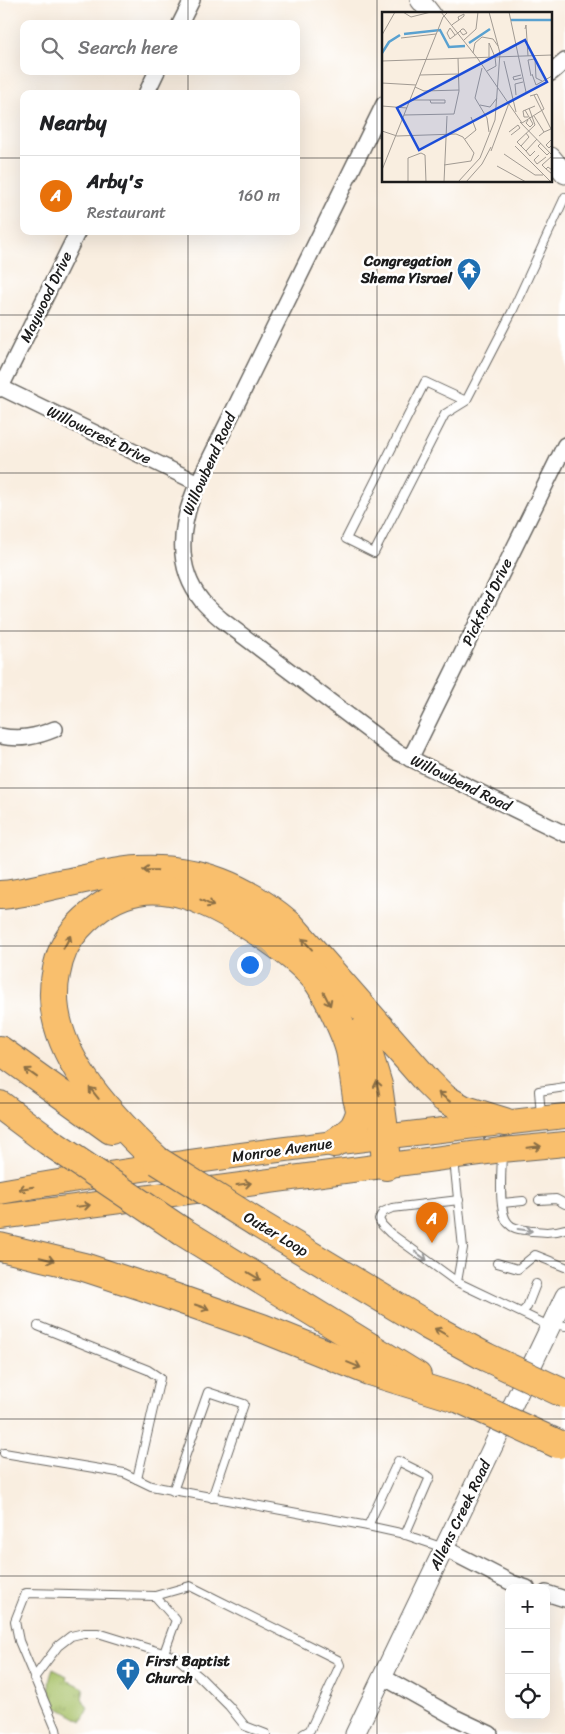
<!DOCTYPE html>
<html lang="en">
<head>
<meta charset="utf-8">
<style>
	body { margin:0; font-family:Sriracha,sans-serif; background:#f2f2f2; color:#202124 }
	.controls { position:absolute; right:15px; bottom:15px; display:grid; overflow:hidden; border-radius:10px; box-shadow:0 5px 20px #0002 }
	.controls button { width:45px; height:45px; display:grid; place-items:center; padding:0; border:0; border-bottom:1px solid #e0e0e0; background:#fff; color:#202124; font:25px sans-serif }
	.you { position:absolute; left:249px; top:964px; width:18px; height:18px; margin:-12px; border:4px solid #fff; border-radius:50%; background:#1a73e8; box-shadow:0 0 0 8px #1a73e833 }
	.badge { display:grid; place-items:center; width:32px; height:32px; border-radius:50%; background:#1f6fb2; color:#fff; font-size:16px; font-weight:700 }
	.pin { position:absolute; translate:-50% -41px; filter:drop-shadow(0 1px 2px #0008) }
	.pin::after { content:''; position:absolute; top:26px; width:18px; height:15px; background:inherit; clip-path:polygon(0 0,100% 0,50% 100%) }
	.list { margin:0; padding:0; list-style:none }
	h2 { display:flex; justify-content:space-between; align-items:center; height:65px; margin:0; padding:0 20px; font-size:21px }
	h2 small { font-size:16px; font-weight:400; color:#757577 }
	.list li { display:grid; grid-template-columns:32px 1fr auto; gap:15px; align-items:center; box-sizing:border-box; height:80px; padding:0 20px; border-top:1px solid #e0e0e0 }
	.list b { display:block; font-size:19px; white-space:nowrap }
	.list p { margin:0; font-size:16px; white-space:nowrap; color:#757577 }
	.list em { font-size:16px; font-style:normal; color:#757577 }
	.icon { flex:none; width:28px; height:28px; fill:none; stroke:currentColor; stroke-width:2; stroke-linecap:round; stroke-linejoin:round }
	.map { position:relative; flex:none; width:565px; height:1734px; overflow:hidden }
	.search { position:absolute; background:#fff; box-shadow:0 5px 20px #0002; left:20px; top:20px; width:280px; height:55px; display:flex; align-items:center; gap:12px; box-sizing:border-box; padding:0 18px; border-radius:10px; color:#757577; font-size:19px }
	.panel { position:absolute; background:#fff; box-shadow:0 5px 20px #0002; left:20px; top:90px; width:280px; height:145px; border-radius:10px }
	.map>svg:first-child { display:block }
	.park { fill:url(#park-tufts); stroke:#626e42 }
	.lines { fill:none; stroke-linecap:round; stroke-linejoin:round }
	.service-casing { stroke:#696661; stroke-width:10 }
	.minor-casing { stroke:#696661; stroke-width:18 }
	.tertiary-casing { stroke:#696661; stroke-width:21 }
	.primary-casing { stroke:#696661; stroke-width:26 }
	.motorway-casing { stroke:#696661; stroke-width:30 }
	.service { stroke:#fff; stroke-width:8 }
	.minor { stroke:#fff; stroke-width:15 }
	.tertiary { stroke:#fff; stroke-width:19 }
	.primary { stroke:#f9bf6d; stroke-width:24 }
	.motorway { stroke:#f9bf6d; stroke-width:28 }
	.motorway-bridge-casing { stroke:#696661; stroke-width:30; stroke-linecap:butt }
	.motorway-bridge { stroke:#f9bf6d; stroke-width:28 }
	.oneway { stroke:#8a6e44 }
	.oneway2 { stroke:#999 }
	.grid { fill:none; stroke:#1c1c1c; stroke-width:1; stroke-opacity:0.55 }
	.labels { text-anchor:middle; stroke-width:5; stroke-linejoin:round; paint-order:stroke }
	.poi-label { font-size:15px; font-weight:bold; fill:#1c1c1c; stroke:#fff; text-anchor:end }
	.street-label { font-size:15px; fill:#1c1c1c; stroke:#fff }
	.inset-river { fill:none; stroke:#59a1d0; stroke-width:2.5 }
	.inset-road { fill:none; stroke:#a19a92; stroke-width:1 }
	.view { fill:#1d4ed8; fill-opacity:0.15; stroke:#1d4ed8; stroke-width:2.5 }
	.inset-edge { fill:none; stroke:#1c1c1c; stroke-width:2.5 }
</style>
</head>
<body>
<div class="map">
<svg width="565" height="1734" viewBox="0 0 565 1734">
	<defs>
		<pattern id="park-tufts" width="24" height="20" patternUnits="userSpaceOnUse" patternTransform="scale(1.25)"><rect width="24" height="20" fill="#a7c167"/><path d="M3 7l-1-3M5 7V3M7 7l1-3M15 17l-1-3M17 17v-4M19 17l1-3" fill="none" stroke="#8fa559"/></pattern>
	</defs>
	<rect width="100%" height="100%" fill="#fff"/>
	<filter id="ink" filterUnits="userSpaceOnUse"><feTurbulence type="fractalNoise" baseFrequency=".02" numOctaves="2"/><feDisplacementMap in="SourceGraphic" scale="10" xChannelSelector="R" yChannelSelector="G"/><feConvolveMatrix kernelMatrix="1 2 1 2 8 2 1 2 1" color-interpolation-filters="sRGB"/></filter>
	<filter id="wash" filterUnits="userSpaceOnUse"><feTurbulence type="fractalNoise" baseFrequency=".0096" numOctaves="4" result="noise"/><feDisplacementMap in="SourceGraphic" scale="20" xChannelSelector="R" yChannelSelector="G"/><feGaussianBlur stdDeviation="1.12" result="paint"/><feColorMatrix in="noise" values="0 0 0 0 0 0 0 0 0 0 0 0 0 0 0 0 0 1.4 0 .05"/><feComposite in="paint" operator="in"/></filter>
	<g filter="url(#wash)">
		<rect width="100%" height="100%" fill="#f9eee0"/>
		<!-- park -->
		<path class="park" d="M53 1669 67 1676 66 1679 84 1688 82 1699 88 1708 82 1721 53 1705C49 1690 47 1684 53 1669Z"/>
	</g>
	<g filter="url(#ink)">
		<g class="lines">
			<defs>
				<g id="service">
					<path d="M466 401 425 382 346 539 374 553 445 414 466 401 512 312 565 197"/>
					<path d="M541 1115 539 1091 565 1087"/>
					<path d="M502 1152C502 1168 497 1214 509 1224 514 1230 523 1229 531 1231 543 1232 553 1233 565 1229"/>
					<path d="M454 1159 463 1248 457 1282 549 1326"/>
					<path d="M539 1200 556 1199 565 1204"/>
					<path d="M502 1203 523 1201"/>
					<path d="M497 1263 518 1269 535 1255 565 1267"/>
					<path d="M457 1282 390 1233 382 1225 379 1219 383 1212 392 1208 459 1200"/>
					<path d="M522 1312 527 1307 536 1284"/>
					<path d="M552 1323 565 1326"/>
					<path d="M38 1326 148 1370 160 1378 137 1479"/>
					<path d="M4 1453 124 1473 151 1486 368 1526 400 1533 444 1548"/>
					<path d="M173 1491 208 1392 244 1404 212 1498"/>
					<path d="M368 1526 398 1461 430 1477 405 1535"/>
					<path d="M155 1596 190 1586 338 1660 340 1665 310 1730 303 1734"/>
					<path d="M34 1678 58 1646 71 1636 84 1633H98L176 1657 201 1678 229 1706 245 1726 266 1734"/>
					<path d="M57 1734 56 1729 19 1641 15 1621 26 1593 155 1596 176 1620 164 1653"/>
				</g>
				<g id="minor">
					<path d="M180 24 192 0"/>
					<path d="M551 73 565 61"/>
					<path d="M146 94 157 71"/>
					<path d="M384 104 198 483C181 521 173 565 202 601 208 608 215 614 222 620L397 752 565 834"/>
					<path d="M0 387 198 483"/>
					<path d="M0 389 78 231"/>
					<path d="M0 736C20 740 36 737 55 729"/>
					<path d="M410 759 565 445"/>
					<path d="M444 1548 512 1583 527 1588"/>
					<path d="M546 1593 565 1599"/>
					<path d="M383 1677 456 1718 490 1734"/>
				</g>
				<g id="tertiary">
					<path d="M420 0 431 14"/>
					<path d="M551 157 565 174"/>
					<path d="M355 1734 565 1296"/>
				</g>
				<g id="primary">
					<path d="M0 1192C187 1159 376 1137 565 1116"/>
					<path d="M0 1217 502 1150 565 1144"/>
				</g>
				<g id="motorway">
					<path d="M0 895C21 894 43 887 64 883 88 879 113 871 138 870 199 867 246 887 291 926L427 1081 444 1098 463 1109 505 1122"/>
					<path d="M362 1032 378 1085 383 1122 386 1166"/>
					<path d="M0 1050 111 1130"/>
					<path d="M0 1105 48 1141"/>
					<path d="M158 1161C110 1116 41 1047 56 974 59 956 65 941 78 927 94 910 114 895 138 891 158 887 182 892 200 900 234 914 291 950 315 978 326 991 349 1040 351 1056 353 1070 355 1084 357 1098 358 1102 360 1108 360 1112 359 1117 355 1126 352 1129 347 1134 340 1139 334 1143"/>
					<path d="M257 1223 427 1325 484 1356"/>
					<path d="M183 1232 417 1376"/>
					<path d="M0 1247 84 1267 142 1286 262 1328 369 1371 460 1399"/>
				</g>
			</defs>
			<!-- service casing -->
			<use href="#service" class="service-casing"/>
			<!-- minor casing -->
			<use href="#minor" class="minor-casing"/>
			<!-- tertiary casing -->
			<use href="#tertiary" class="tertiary-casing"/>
			<!-- primary casing -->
			<use href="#primary" class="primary-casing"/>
			<!-- motorway casing -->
			<use href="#motorway" class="motorway-casing"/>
			<!-- service -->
			<use href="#service" class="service"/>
			<!-- minor -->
			<use href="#minor" class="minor"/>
			<!-- tertiary -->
			<use href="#tertiary" class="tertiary"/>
			<!-- primary -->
			<use href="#primary" class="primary"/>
			<!-- motorway -->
			<use href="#motorway" class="motorway"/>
			<defs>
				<g id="motorway-bridge">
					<path d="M48 1141 183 1232"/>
					<path d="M158 1161 257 1223"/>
					<path d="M484 1356 565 1394"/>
					<path d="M460 1399 558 1444"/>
				</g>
			</defs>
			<!-- motorway-bridge casing -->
			<use href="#motorway-bridge" class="motorway-bridge-casing"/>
			<!-- motorway-bridge -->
			<use href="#motorway-bridge" class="motorway-bridge"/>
		</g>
		<!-- one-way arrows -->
		<defs><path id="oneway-shaft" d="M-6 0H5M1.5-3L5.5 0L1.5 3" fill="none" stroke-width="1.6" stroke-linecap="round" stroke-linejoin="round" transform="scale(1.25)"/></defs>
		<g class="oneway">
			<use href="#oneway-shaft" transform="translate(150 870) rotate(-179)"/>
			<use href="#oneway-shaft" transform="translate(207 903) rotate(27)"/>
			<use href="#oneway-shaft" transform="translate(67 942) rotate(-62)"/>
			<use href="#oneway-shaft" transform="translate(307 944) rotate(-132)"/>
			<use href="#oneway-shaft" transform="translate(327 999) rotate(63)"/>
			<use href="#oneway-shaft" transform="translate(31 1073) rotate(-144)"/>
			<use href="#oneway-shaft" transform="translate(378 1088) rotate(-101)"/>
			<use href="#oneway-shaft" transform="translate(94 1093) rotate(-129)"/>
			<use href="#oneway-shaft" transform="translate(444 1097) rotate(-142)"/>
			<use href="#oneway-shaft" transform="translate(534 1147) rotate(-6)"/>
			<use href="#oneway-shaft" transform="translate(244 1184) rotate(-8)"/>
			<use href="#oneway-shaft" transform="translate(26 1188) rotate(170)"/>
			<use href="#oneway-shaft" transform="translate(83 1206) rotate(-8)"/>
			<use href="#oneway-shaft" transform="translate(47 1259) rotate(13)"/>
			<use href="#oneway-shaft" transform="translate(254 1276) rotate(31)"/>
			<use href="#oneway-shaft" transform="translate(202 1307) rotate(19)"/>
			<use href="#oneway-shaft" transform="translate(441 1332) rotate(-151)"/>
			<use href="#oneway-shaft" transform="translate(354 1365) rotate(22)"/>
		</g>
		<g class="oneway2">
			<use href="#oneway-shaft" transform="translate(525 1230) rotate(8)"/>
			<use href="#oneway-shaft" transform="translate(421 1256) rotate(36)"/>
		</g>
	</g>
	<!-- grid -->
	<path class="grid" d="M188 0V24M377 0V1734M188 71V94M0 158H24M296 158H384M551 158H565M188 231V1734M0 315H565M0 473H565M0 631H565M0 788H565M0 946H565M0 1103H565M0 1261H565M0 1419H565M0 1576H565"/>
	<!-- icons -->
	<defs>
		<symbol id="temple-pin" viewBox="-11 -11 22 30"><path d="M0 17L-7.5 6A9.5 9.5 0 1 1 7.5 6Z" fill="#1f6fb2" stroke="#fff"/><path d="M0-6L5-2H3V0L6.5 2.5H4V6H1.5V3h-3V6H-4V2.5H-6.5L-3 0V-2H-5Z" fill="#fff"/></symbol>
		<symbol id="church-pin" viewBox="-11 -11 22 30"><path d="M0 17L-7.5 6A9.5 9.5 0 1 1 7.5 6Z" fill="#1f6fb2" stroke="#fff"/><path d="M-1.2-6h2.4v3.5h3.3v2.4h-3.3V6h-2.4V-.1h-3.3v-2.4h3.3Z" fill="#fff"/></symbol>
	</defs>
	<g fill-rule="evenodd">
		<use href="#temple-pin" x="455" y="256" width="28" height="38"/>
		<use href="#church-pin" x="114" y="1656" width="28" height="38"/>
	</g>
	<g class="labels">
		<!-- poi labels -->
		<g class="poi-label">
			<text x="452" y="266">Congregation<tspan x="452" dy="17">Shema Yisrael</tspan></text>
			<text x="146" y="1666" text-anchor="start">First Baptist<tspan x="146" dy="17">Church</tspan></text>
		</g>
		<!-- street labels -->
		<g class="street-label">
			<text transform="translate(46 297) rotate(-64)" y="5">Maywood Drive</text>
			<text transform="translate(99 435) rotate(26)" y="5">Willowcrest Drive</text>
			<text transform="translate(209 464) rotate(-66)" y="5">Willowbend Road</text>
			<text transform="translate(487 602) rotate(-64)" y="5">Pickford Drive</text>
			<text transform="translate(461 783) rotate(26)" y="5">Willowbend Road</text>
			<text transform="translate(282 1150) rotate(-8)" y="5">Monroe Avenue</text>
			<text transform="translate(276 1234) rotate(31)" y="5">Outer Loop</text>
			<text transform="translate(460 1515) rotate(-64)" y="5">Allens Creek Road</text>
		</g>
	</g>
	<!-- overview -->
	<g transform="translate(382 12)">
		<rect width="170" height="170" fill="#f9eee0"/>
		<path class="inset-river" d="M129 8H170M22 22 58 18 67 35 83 34M87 31 108 17M0 41 7 30 18 23"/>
		<path class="inset-road" d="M21 0 29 5 49 0M59 0 96 47 140 111M127 0 144 80M70 13 71 12 77 8 82 4V2L76 5 77 8M143 17 144 13 146 44M76 21 80 17H82L85 21 81 23 78 19M0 23 13 0M73 23 68 16 65 21 68 27 76 21M19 26 54 22M82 28 94 17 96 0M91 41 93 31 100 25 111 27 116 34M107 45V31L113 45M0 49 170 43M122 49 134 100M100 56 93 86 105 106 107 120M105 59 114 54 113 45M150 62 154 73 170 64M38 63 76 62M139 63 131 65 132 68 140 66M149 64 146 48 153 47 154 66 160 69M0 71 34 73M33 75 42 79 77 78M134 83 133 72 141 70M152 83 169 117 162 120M28 88H63V91H49L48 88M98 93 108 95 115 86M0 94 25 96M143 98 151 112 148 115 144 111 146 108M22 103 72 102 77 79 76 46M152 104 162 120 157 124M146 105H142L141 99 153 94M138 110 170 143M140 111 162 97 155 82 148 84M0 119 15 124 74 122 81 125 92 141 89 149 62 153M127 120 136 113 138 116 129 123M83 127 94 118 89 105M170 127 164 133 167 136 170 133M159 131 156 134 165 143 168 140M133 134 169 170M139 134 147 125 144 121M109 139 127 91M144 139 135 130 153 113 147 96M153 139 148 144 144 139 155 127M122 142 153 163H161M157 143 152 148 155 152 164 145M115 154 144 170M164 157 160 153 170 144M0 158 61 5 66 0M170 158 166 155 164 157 170 162M26 170V146L39 141 43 143 44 170M62 170 65 104M76 170 98 146 113 108 118 41 107 0M84 170 100 152 109 135"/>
		<path class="view" d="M143 28 165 70 37 138 15 96Z"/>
		<rect width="170" height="170" class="inset-edge"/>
	</g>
</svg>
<div class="controls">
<button>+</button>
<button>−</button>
<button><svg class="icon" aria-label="locate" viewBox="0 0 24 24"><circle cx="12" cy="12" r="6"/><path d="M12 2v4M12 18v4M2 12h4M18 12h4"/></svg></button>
</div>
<div class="you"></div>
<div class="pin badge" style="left:432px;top:1243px;background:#e8710a">A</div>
<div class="search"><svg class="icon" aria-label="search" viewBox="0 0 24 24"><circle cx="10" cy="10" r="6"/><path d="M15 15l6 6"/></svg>Search here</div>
<section class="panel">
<h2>Nearby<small></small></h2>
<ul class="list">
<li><span class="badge" style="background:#e8710a">A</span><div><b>Arby's</b><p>Restaurant</p></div><em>160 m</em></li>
</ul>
</section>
</div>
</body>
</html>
